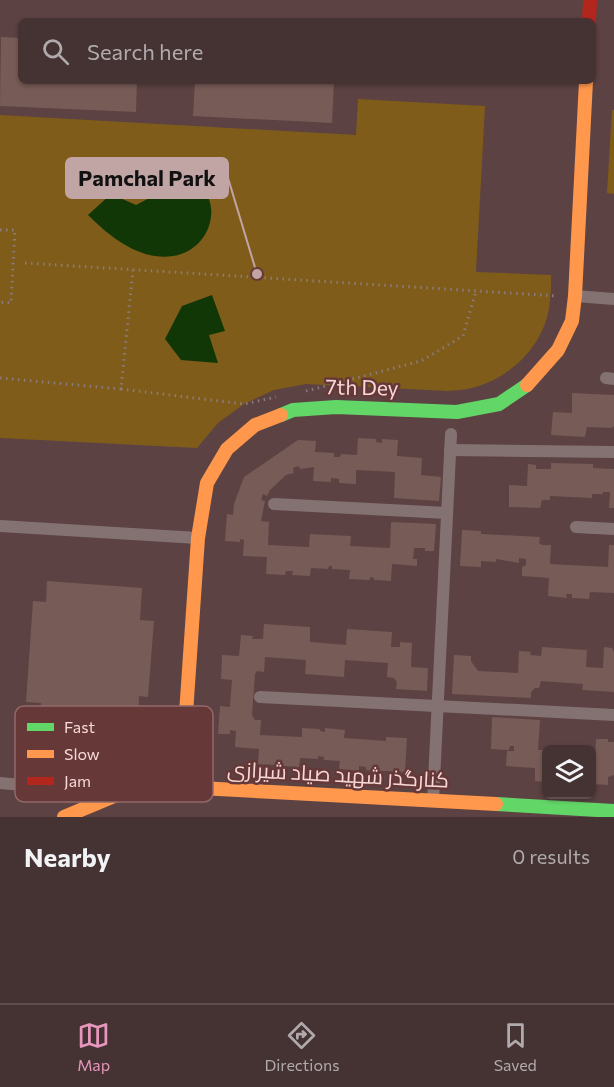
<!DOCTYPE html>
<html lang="en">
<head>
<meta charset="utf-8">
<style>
	body { margin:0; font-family:Commissioner,Cairo,sans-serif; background:#4c3a3a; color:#f1f3f6 }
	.controls { position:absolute; right:18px; bottom:18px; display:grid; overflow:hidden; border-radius:9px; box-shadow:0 2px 4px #0004 }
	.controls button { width:54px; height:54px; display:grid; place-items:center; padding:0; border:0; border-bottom:2px solid #5d4d4d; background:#453232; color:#f1f3f6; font:30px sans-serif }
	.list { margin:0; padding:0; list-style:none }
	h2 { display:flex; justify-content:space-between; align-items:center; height:78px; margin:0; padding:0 24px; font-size:26px }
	h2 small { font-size:20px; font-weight:400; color:#b0aaac }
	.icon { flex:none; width:33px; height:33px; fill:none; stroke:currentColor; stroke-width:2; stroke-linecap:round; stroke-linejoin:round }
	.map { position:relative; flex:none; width:614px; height:817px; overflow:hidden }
	.search { position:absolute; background:#453232; box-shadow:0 2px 4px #0004; left:18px; right:18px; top:18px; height:66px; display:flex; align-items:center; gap:15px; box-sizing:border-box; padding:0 21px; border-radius:9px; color:#b0aaac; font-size:22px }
	.sheet { height:186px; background:#453232 }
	nav { display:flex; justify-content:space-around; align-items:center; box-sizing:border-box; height:84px; border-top:2px solid #5d4d4d; background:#453232; font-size:16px; color:#b0aaac }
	nav a { display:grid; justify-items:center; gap:3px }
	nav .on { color:#e797bd }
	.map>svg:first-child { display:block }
	.green { fill:#7f5c1a }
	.water { fill:#123706 }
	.building { fill:#775b56 }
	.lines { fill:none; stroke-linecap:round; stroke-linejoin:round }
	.path { stroke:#8c7b7b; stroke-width:3; stroke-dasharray:1.5 4.5; stroke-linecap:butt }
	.street { stroke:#847272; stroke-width:12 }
	.fast { stroke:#63d668; stroke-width:14 }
	.slow { stroke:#ff974d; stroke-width:14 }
	.jam { stroke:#b3261e; stroke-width:14 }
	.labels { text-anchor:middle; stroke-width:5; stroke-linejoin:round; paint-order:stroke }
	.street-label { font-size:21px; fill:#f7d9d8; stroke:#663838 }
	.key { fill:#663838; stroke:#926868; stroke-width:1.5 }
	.key-label { font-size:16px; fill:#f7d9d8 }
	.leader { fill:none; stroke:#c1a4a4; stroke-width:2 }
	.callout-dot { fill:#c1a4a4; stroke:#663838; stroke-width:2 }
	.callout { fill:#c1a4a4; stroke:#c1a4a4; stroke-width:2 }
	.callout-label { font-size:22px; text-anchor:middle; font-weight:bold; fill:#111 }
</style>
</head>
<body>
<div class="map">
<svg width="614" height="817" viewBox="0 0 614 817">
	<rect width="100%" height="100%" fill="#5c4242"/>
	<!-- green -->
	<g class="green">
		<path d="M358 99 485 106 476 272 551 275C551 286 551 297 549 308 543 347 509 379 472 388 464 390 456 390 448 391L306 384 274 390 244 404 218 423 197 448 0 438V115L356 135Z"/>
		<path d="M612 110H614V194L607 193Z"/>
	</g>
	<!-- water -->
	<g class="water">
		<path d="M192 183H198C225 207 208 251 173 256 140 261 110 237 88 215L111 194 136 205C154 196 171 185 192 183Z"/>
		<path d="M212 295 225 331 209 335 218 363 181 360 165 339 182 306Z"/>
	</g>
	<!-- building -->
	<g class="building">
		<path d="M1 37 21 38V81H137L136 112 0 106Z"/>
		<path d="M195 81H334L332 123 193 116Z"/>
		<path d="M572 393 614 395V426L612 428 587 427 585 437 551 435 553 412 572 413Z"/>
		<path d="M358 438 376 439V442L382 443V439L398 440 397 456 422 458 421 475 441 477 439 501 394 498 395 472 356 470V484L339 483V479L331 478V482L313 481 314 467 300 469 299 466 293 468 294 473 286 475 270 490 267 496 263 494 261 500 265 501 261 521 269 522 268 545 309 547 310 534 351 536 350 546 390 548 391 522 436 524 434 551H425V548H414L413 559H417V566L392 564 391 581 374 580V578L370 577V580L349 579 350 570 332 569V566H329L328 569 311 568 310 576 292 575 293 571H286L285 575 266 574 267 557 243 556 244 540 240 539V542L225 541 227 514 233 515 234 504 244 477 298 440 316 441 315 452 334 453V457H340L341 454 357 455Z"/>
		<path d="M551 463 593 464V468L614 469V508H609L610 492H603V494H592V498L550 496V500H542L540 508 509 507V485L527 486 528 464 536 465V469H551Z"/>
		<path d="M462 530 481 531V534L540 537 539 543 542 545H551L550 564 608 567 609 545H614V593L590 592 589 599 572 598V594H566L567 598 548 596 549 578 522 576V567L526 565V559L519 558V563L496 559V562L481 561V567L460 566Z"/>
		<path d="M47 581 142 588 140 620 154 621 148 697 139 696 138 718 40 711 41 703 26 702 33 601 46 602Z"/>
		<path d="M264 624 310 627V642L346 645 347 629 392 632 391 647H400V642L412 643 411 667 428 668 427 691 396 689 397 682 394 678 387 677 388 663 345 660 344 677 305 674 306 660 265 657 264 672 257 671 255 674 252 715 255 720H261L260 735 302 737V728L320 729V731L325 732V728L345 730 344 738 386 741V737L407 738 405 772 366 770V767L359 766V771L339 769 340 761 324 760V757L318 756V759L300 758 299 767 283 766V762H275V765L258 764 259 749 235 747 236 731 230 730V734H218L220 706 230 707 232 680 221 679 222 655 239 656 241 635 253 636 252 639H263Z"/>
		<path d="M542 647 587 650 586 667 603 668 604 647 612 648 614 652V692L582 690 583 684 541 681 539 688H535L531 692V698L452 694 454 655 471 656V661L478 671 518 673 519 651 531 652 530 655 541 656Z"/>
		<path d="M492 717 540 720 538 750H546V782L535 781V768L506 766 507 751H514V746H510L509 750 491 749Z"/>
		<path d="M596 739H608V742H614V775L608 777V785L592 784V759H595Z"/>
	</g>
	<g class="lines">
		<!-- path -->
		<g class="path">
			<path d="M0 230H15L11 303 0 302"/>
			<path d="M25 263 558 296"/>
			<path d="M0 378 121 389 133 270"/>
			<path d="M121 389 244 404 276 397"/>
			<path d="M306 391 421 361 463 336 476 291"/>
		</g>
		<!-- street -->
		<g class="street">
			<path d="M575 296 614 299"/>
			<path d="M606 378 614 379"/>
			<path d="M450 450 614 452"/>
			<path d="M274 504 447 513"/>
			<path d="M0 526 198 538"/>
			<path d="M576 527 614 529"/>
			<path d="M260 697 614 715"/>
			<path d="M0 783 115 793"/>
			<path d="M433 801 451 434"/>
		</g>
		<!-- fast -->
		<g class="fast">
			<path d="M281 415 293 410 336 407 457 412 499 404 527 385"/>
			<path d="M496 804 614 811"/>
		</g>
		<!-- slow -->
		<g class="slow">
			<path d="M527 385 558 350 572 321 575 296 586 81"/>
			<path d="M181 787 198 538 207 483 227 449 255 425 281 415"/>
			<path d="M64 817 119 794 181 787 496 804"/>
		</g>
		<!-- jam -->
		<path class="jam" d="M589 21 590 0"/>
	</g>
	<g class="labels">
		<!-- street labels -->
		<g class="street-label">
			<text transform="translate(362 388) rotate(1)" y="7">7th Dey</text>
			<text transform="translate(338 775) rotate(3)" y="7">کنارگذر شهید صیاد شیرازی</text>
		</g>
	</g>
	<!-- legend -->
	<rect x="15" y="706" width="198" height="96" rx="9" class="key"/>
	<rect x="27" y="723" width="27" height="8" fill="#63d668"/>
	<rect x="27" y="750" width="27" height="8" fill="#ff974d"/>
	<rect x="27" y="777" width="27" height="8" fill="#b3261e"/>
	<g class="key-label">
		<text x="64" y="733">Fast</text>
		<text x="64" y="760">Slow</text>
		<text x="64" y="787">Jam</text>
	</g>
	<!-- callouts -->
	<path class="leader" d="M257 274L228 178"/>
	<circle class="callout-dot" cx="257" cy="274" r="6"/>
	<rect class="callout" x="66" y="158" width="162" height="40" rx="6"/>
	<g class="callout-label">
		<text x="147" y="186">Pamchal Park</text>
	</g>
</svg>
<div class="controls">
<button><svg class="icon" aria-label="layers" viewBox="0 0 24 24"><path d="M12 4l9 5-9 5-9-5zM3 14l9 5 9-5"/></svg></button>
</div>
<div class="search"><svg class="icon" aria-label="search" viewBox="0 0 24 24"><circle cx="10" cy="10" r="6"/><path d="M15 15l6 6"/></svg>Search here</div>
</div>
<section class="sheet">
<h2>Nearby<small>0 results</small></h2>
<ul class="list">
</ul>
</section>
<nav>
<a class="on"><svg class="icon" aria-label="map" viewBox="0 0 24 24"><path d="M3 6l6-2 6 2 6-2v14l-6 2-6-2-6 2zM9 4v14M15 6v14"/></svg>Map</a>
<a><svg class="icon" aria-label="directions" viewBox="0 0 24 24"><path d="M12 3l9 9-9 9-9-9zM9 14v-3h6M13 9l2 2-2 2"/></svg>Directions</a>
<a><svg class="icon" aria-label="saved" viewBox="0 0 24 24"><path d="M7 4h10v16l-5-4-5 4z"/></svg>Saved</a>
</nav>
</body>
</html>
